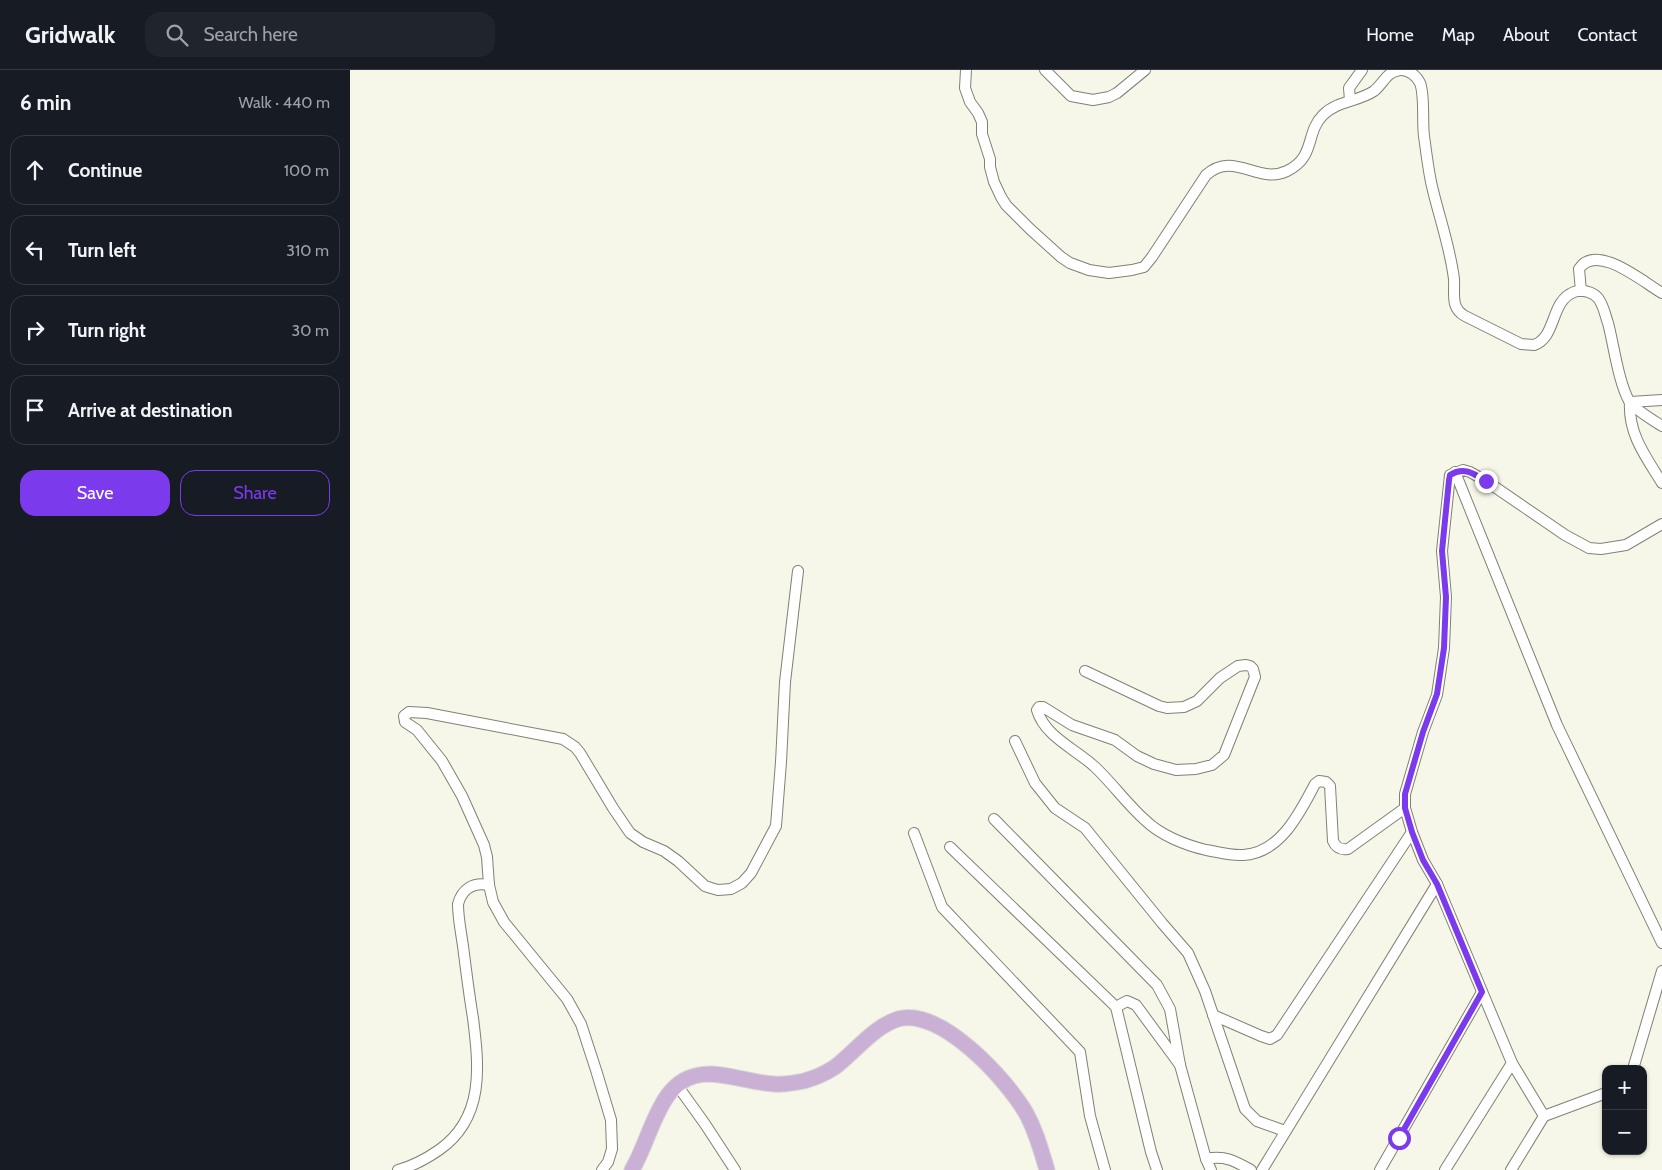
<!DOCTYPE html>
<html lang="en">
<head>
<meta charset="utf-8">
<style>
	body { margin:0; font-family:Cabin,sans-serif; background:#20242c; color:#f1f3f6 }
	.controls { position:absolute; right:15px; bottom:15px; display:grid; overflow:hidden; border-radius:10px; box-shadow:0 1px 4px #0004 }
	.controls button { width:45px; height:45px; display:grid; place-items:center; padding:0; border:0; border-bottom:1px solid #363941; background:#171b24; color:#f1f3f6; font:25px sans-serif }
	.stop { position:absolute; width:15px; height:15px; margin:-11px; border:4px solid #7c3aed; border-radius:50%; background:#fff }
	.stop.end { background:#7c3aed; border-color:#fff; box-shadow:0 1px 5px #0008 }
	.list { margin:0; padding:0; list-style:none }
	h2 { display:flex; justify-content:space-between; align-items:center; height:65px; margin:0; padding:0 20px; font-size:21px }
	h2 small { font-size:16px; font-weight:400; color:#9ea1a6 }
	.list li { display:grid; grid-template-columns:32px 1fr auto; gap:15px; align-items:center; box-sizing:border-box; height:70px; margin:0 10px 10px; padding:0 10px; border:1px solid #363941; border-radius:15px }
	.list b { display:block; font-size:19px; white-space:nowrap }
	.list em { font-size:16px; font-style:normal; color:#9ea1a6 }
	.actions { display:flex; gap:10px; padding:15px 20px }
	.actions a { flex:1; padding:11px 0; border:1px solid #7c3aed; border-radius:15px; text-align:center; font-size:18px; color:#7c3aed }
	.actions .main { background:#7c3aed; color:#fff }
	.icon { flex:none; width:28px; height:28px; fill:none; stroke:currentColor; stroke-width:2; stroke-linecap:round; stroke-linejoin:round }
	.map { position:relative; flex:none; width:1312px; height:1100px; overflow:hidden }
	header { display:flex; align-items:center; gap:30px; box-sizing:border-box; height:70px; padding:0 25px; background:#171b24; border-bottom:1px solid #363941 }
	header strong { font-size:24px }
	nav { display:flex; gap:28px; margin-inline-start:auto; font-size:18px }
	.search { width:350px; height:45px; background:#20242c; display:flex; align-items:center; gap:12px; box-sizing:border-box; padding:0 18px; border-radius:15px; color:#9ea1a6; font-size:19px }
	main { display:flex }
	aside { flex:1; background:#171b24 }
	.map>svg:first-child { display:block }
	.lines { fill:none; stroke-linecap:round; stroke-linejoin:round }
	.minor-casing { stroke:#808173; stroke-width:12 }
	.primary-casing { stroke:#d7d7d6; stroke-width:17 }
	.minor { stroke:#fff; stroke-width:10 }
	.primary { stroke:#cab0d5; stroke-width:15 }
	.route { stroke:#7c3aed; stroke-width:6 }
</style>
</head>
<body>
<header>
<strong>Gridwalk</strong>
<div class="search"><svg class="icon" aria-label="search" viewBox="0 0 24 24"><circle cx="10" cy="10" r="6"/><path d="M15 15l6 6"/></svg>Search here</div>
<nav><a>Home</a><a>Map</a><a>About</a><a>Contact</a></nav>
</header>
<main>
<aside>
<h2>6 min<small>Walk · 440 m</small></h2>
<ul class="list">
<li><svg class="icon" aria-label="ahead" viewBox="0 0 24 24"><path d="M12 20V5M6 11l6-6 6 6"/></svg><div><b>Continue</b></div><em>100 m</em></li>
<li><svg class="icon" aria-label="left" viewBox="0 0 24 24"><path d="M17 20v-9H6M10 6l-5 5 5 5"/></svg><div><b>Turn left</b></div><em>310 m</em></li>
<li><svg class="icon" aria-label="right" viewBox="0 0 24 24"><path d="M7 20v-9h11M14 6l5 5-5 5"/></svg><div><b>Turn right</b></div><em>30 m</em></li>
<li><svg class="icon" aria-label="arrive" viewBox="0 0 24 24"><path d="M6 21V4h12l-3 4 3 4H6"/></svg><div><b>Arrive at destination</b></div></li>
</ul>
<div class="actions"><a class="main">Save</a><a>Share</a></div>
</aside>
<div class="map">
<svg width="1312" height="1100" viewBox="0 0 1312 1100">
	<rect width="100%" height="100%" fill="#f6f7e8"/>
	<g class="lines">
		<defs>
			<g id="minor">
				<path d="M616 0 615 18 620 32 628 43 632 52V64L640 89V97L644 112 651 127 656 135 680 159 711 187 720 193 739 200 759 203 782 200 794 197 802 187 856 105C884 80 908 115 937 101 966 87 955 63 973 45 988 30 1008 32 1024 21 1034 13 1036 2 1050 0"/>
				<path d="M695 0 721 26 743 30 759 27 767 23 795 0"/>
				<path d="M1052 0C1060 1 1066 5 1070 13 1075 25 1072 52 1074 66 1076 81 1078 97 1081 112 1088 144 1100 176 1104 209 1105 223 1100 238 1115 246L1171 274 1184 275C1207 267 1200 231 1224 222 1232 219 1243 222 1248 228 1254 236 1255 245 1258 253 1264 276 1268 310 1279 331 1283 338 1304 351 1312 356"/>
				<path d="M1000 30 999 18 1012 0"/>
				<path d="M1231 221 1229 199C1246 172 1293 212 1312 223"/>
				<path d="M1312 330 1280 332C1278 364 1296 387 1312 413"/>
				<path d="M1105 402 1207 655 1312 873"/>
				<path d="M735 601 809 636 817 638 834 637 847 631 870 608 888 596 896 595 900 596 903 599 905 607 874 685 862 695 846 699 826 700 804 694 787 686 765 670 722 655 693 637H689L687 640C695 667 726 679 745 697 763 714 777 734 795 750 810 765 835 775 856 780 868 782 881 786 893 785 931 783 950 742 965 714L969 711 976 712 980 716 983 771C986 778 991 780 998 779L1055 738"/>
				<path d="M665 671 685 713 705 738 735 758 812 853 838 883 855 921 895 1039 907 1051 935 1061"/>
				<path d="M644 749 807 915 820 939 830 995"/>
				<path d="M564 763 592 837 730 982 740 1046 755 1100"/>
				<path d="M600 777 766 937 801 1082 807 1100"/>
				<path d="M1087 814 1162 993 1194 1046"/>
				<path d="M766 937 777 931 786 935 830 995 856 1089 861 1100"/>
				<path d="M863 945 911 966 920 969 927 965 1062 762"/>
				<path d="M1283 999 1312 901"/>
				<path d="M327 1015 355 1054 385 1100"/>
				<path d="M856 1089C875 1085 885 1091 901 1100"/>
				<path d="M48 1100C63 1096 76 1089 89 1080 135 1048 129 996 123 948 119 924 116 900 113 876 111 862 108 848 108 834 112 819 123 812 139 815"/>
				<path d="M252 1100 258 1092 262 1079 261 1050 246 1000 231 954 217 929 154 852 143 832 139 815 137 787 134 775 112 726 92 691 67 660 55 652 54 646 59 642 77 643 213 669 225 677 230 683 263 738 280 763 293 772 314 781 328 791 355 816 361 818 368 820 381 819 392 813 401 803 426 756 431 692 435 612 448 501"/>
				<path d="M912 1100 1087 814 1073 790 1062 762 1055 738V724L1073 662 1087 625 1094 578 1096 527 1092 481 1100 405 1113 400 1120 402 1136 411 1215 465 1239 478 1251 479 1276 475 1312 454"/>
				<path d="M1030 1100 1132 922"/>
				<path d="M1095 1100 1162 993"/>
				<path d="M1161 1100 1194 1046 1256 1023"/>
			</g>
			<path id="primary" d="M282 1100C296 1076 302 1047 318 1025 346 987 387 1012 424 1014 434 1015 444 1013 454 1011 465 1008 476 1003 485 997 505 982 523 957 548 949 591 937 657 1010 676 1043 686 1061 691 1080 697 1100"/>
		</defs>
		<!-- minor casing -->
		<use href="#minor" class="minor-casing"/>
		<!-- primary casing -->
		<use href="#primary" class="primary-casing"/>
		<!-- minor -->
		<use href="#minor" class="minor"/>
		<!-- primary -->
		<use href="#primary" class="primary"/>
	</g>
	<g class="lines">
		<!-- route -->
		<path class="route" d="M1049 1068 1132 922 1087 814 1073 790 1062 762 1055 738V724L1073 662 1087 624 1094 578 1096 527 1092 481 1099 410 1100 405C1114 396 1124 404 1136 411"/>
	</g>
</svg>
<div class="controls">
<button>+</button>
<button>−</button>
</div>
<div class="stop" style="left:1049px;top:1068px"></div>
<div class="stop end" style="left:1136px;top:411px"></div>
</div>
</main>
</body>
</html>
